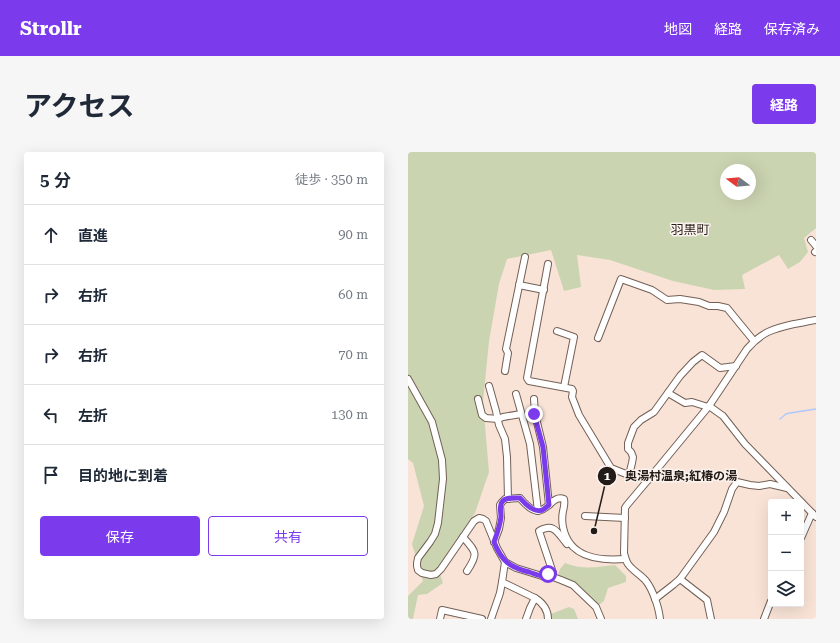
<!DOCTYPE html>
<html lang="ja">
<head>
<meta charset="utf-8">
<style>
	body { margin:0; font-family:"Roboto Serif","Noto Sans JP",serif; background:#f6f6f7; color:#1f2937 }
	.controls { position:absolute; right:12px; bottom:12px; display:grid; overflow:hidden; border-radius:4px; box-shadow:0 4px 16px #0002 }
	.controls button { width:36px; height:36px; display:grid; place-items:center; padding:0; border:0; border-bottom:1px solid #e0e1e3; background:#fff; color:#1f2937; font:20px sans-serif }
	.compass { position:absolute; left:312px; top:12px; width:36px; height:36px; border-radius:50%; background:#fff; box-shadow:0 4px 16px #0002; rotate:286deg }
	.stop { position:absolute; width:12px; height:12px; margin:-9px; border:3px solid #7c3aed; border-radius:50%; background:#fff }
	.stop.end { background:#7c3aed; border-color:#fff; box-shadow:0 1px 4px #0008 }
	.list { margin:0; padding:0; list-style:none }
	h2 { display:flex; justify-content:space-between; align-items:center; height:52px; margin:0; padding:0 16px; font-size:17px }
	h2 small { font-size:13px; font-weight:400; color:#747a83 }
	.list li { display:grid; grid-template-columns:26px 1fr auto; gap:12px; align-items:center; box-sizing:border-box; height:60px; padding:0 16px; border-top:1px solid #e0e1e3 }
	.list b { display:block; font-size:15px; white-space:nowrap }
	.list em { font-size:13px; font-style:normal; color:#747a83 }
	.actions { display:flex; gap:8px; padding:12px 16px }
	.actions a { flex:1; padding:9px 0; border:1px solid #7c3aed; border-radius:4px; text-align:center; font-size:14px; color:#7c3aed }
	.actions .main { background:#7c3aed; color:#fff }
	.icon { flex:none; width:22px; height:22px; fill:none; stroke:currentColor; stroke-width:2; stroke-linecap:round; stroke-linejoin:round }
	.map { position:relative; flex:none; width:408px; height:467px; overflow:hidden; border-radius:4px }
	header { display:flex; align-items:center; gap:24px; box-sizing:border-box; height:56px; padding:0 20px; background:#7c3aed; color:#fff }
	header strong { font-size:19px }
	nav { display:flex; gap:22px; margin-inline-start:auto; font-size:14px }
	.intro { display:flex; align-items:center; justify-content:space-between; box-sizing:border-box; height:96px; padding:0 24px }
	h1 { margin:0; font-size:28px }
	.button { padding:10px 18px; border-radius:4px; background:#7c3aed; color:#fff; font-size:14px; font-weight:700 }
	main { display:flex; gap:24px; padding:0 24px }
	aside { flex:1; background:#fff; border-radius:4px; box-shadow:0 4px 16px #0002 }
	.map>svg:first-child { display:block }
	.green { fill:#cbd4b1; fill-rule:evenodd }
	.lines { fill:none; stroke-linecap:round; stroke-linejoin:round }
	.stream { stroke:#afc9fb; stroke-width:1.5 }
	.street-casing { stroke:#736056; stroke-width:8 }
	.street { stroke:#fff; stroke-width:6 }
	.route { stroke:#7c3aed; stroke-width:5 }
	.labels { text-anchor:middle; stroke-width:3; stroke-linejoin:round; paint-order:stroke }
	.quarter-label { font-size:13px; fill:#231b17; stroke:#fcf3ee }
	.leader { fill:none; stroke:#231b17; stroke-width:1.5 }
	.callout-dot { fill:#231b17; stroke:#fcf3ee; stroke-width:1.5 }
	.mark-label { font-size:12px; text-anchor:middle; font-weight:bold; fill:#fff }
	.callout-label { font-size:12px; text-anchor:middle; font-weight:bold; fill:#231b17; stroke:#fcf3ee; stroke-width:3; stroke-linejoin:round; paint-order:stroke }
</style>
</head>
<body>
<header>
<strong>Strollr</strong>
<nav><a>地図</a><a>経路</a><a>保存済み</a></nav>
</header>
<div class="intro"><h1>アクセス</h1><a class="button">経路</a></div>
<main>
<aside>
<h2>5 分<small>徒歩 · 350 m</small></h2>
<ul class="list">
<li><svg class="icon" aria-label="ahead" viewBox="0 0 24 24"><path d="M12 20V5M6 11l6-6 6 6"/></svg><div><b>直進</b></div><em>90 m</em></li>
<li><svg class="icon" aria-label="right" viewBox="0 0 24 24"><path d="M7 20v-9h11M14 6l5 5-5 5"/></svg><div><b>右折</b></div><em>60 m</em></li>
<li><svg class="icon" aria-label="right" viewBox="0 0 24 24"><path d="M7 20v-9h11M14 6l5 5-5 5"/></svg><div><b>右折</b></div><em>70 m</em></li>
<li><svg class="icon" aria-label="left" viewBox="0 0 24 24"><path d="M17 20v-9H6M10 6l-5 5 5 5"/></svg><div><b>左折</b></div><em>130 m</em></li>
<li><svg class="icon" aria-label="arrive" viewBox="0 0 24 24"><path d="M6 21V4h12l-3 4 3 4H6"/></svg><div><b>目的地に到着</b></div></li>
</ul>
<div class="actions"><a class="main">保存</a><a>共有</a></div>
</aside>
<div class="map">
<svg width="408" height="467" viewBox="0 0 408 467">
	<rect width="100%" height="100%" fill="#f9e3d7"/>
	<!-- green -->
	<g class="green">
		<path d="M0 0H408V76L396 86 400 100 392 110 380 117 371 103 334 123 337 137 306 138 265 129 202 108 169 103 173 135 156 139 143 98 99 107 91 132 81 189 75 250 81 320 67 361 30 416 35 431 19 442 10 443 5 467H0V444L15 429 4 392 16 354 5 311 0 307ZM318 18H342V42H318Z"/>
		<path d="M157 411C174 418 190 415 207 413L218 424V430L200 436 196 449 188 455 165 433 149 426 152 417Z"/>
		<path d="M161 455 166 457 170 467H140V463Z"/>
	</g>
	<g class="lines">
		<!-- stream -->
		<path class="stream" d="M372 267 378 262 382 261 408 257"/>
		<defs>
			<g id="street">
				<path d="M403 88 408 94"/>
				<path d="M407 100 408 99"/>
				<path d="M140 112 119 226 121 229 164 237 165 239 164 245 171 263 203 316 218 322 240 328"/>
				<path d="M111 133 136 138"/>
				<path d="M149 179 166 185 156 235"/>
				<path d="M190 186 213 127 244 138 259 148 272 147 291 150 301 154H310L319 156 346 189"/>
				<path d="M97 219 100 201 98 197 117 105"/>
				<path d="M0 227 24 270 34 308 35 327 30 371 27 382 22 390 10 406 9 411V414L10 418 14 421 23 423 28 422 33 417 66 369 71 366 75 367 78 369 89 396 97 410 108 416 134 424 145 425 153 428 165 433 188 455 193 467"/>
				<path d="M81 234 88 259 91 273 97 287 99 305 100 347"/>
				<path d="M260 241 277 251 284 250 300 255"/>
				<path d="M108 242 122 292 130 359"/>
				<path d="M70 247 74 263 78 266 90 267 95 265 113 262"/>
				<path d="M126 247 127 262 135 295 141 353"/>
				<path d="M301 254 315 264 337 292 408 365"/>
				<path d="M221 323 224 311 225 305 223 300 220 297V291L226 275 233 268 246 260 272 224 285 210 294 203 312 216 328 214"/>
				<path d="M177 364 217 366"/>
				<path d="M55 385C68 400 71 401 59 419"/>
				<path d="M393 386 404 361"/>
				<path d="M86 390 91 377 93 366 92 353 94 350 97 347 112 346C137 377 140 341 156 347 157 352 156 355 155 359 154 364 154 370 155 375 161 406 191 409 217 407"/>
				<path d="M97 410 94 430 127 446 122 456 118 467"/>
				<path d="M138 423 145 421 131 379C147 370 150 382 159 392"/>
				<path d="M272 427 299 448 303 467"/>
				<path d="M127 446C135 451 140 458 140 467"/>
				<path d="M247 447 265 433 272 427 306 380 316 360 324 337 329 330 342 333 351 334 362 332 379 336"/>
				<path d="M32 467 34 458 74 467"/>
				<path d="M83 467 92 441 94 430"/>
				<path d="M252 467C251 456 245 438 238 429 233 423 225 419 220 412 218 409 217 405 216 401L217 356 219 353 240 328 301 254 339 197C354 180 364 177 386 172 393 171 401 169 408 168"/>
				<path d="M356 467 363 449"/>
			</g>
		</defs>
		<!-- street casing -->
		<use href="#street" class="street-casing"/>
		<!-- street -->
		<use href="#street" class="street"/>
	</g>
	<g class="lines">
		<!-- route -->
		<path class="route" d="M126 262 135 295 141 353C141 353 136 357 136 357 128 363 117 352 112 346 107 346 97 345 94 350 91 354 93 360 93 365 92 374 89 382 86 390 94 410 102 415 121 420 130 423 132 425 140 422"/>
	</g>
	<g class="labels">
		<!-- quarter labels -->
		<g class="quarter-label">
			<text x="282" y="82">羽黒町</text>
		</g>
	</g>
	<!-- callouts -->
	<path class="leader" d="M186 379L199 324"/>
	<g class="callout-dot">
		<circle cx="186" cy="379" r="4"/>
		<circle cx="199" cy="324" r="10"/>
	</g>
	<g class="mark-label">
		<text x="199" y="328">1</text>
	</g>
	<g class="callout-label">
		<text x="273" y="328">奥湯村温泉;紅椿の湯</text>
	</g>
</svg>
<div class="controls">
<button>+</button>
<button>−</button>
<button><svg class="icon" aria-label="layers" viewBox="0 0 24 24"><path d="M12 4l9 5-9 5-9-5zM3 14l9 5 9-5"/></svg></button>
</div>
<svg class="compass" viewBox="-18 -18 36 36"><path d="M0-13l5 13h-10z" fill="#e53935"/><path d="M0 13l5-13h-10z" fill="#747a83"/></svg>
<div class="stop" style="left:140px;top:422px"></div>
<div class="stop end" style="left:126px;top:262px"></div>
</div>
</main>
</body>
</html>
